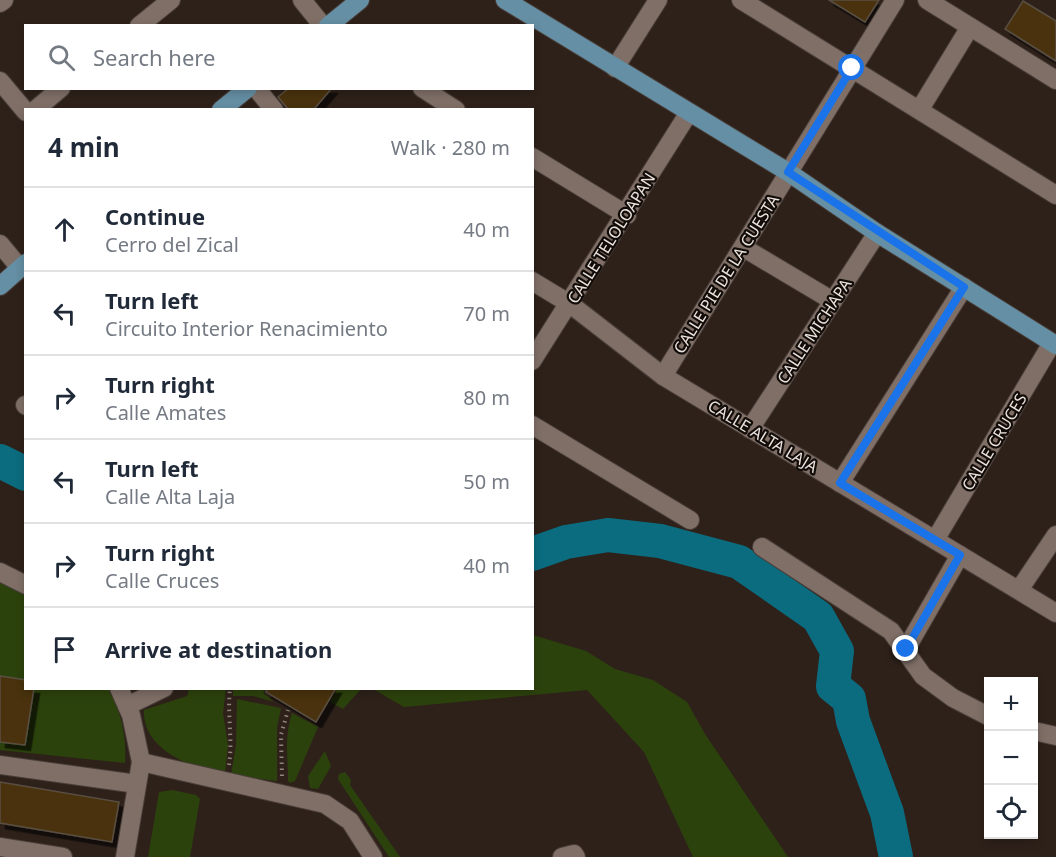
<!DOCTYPE html>
<html lang="en">
<head>
<meta charset="utf-8">
<style>
	body { margin:0; font-family:"Noto Sans",sans-serif; background:#f6f6f7; color:#1f2937 }
	.controls { position:absolute; right:18px; bottom:18px; display:grid; overflow:hidden; border-radius:0px; box-shadow:0 3px 9px #0003 }
	.controls button { width:54px; height:54px; display:grid; place-items:center; padding:0; border:0; border-bottom:2px solid #e0e1e3; background:#fff; color:#1f2937; font:30px sans-serif }
	.stop { position:absolute; width:18px; height:18px; margin:-14px; border:4px solid #1a73e8; border-radius:50%; background:#fff }
	.stop.end { background:#1a73e8; border-color:#fff; box-shadow:0 2px 6px #0008 }
	.list { margin:0; padding:0; list-style:none }
	h2 { display:flex; justify-content:space-between; align-items:center; height:78px; margin:0; padding:0 24px; font-size:26px }
	h2 small { font-size:20px; font-weight:400; color:#747a83 }
	.list li { display:grid; grid-template-columns:39px 1fr auto; gap:18px; align-items:center; box-sizing:border-box; height:84px; padding:0 24px; border-top:2px solid #e0e1e3 }
	.list b { display:block; font-size:22px; white-space:nowrap }
	.list p { margin:0; font-size:20px; white-space:nowrap; color:#747a83 }
	.list em { font-size:20px; font-style:normal; color:#747a83 }
	.icon { flex:none; width:33px; height:33px; fill:none; stroke:currentColor; stroke-width:2; stroke-linecap:round; stroke-linejoin:round }
	.map { position:relative; flex:none; width:1056px; height:857px; overflow:hidden }
	.search { position:absolute; background:#fff; box-shadow:0 3px 9px #0003; left:24px; top:24px; width:510px; height:66px; display:flex; align-items:center; gap:15px; box-sizing:border-box; padding:0 21px; border-radius:0px; color:#747a83; font-size:22px }
	.panel { position:absolute; background:#fff; box-shadow:0 3px 9px #0003; left:24px; top:108px; width:510px; height:582px; border-radius:0px }
	.map>svg:first-child { display:block }
	.green { fill:#2c420c }
	.lines { fill:none; stroke-linecap:round; stroke-linejoin:round }
	.river { stroke:#0b6c7f; stroke-width:34 }
	.building { fill:#4a310a; stroke:#594f43; stroke-width:1.5; filter:url(#shadow) }
	.minor-casing { stroke:#493e39; stroke-width:20 }
	.major-casing { stroke:#493e39; stroke-width:20 }
	.path { stroke:#8f847e; stroke-width:4; stroke-dasharray:1.5 4.5; stroke-linecap:butt }
	.minor { stroke:#7f6f67; stroke-width:18 }
	.major { stroke:#658fa4; stroke-width:18 }
	.route { stroke:#1a73e8; stroke-width:8 }
	.labels { text-anchor:middle; stroke-width:4.5; stroke-linejoin:round; paint-order:stroke }
	.street-label { font-size:16px; fill:#ebe2dd; stroke:#120c09 }
</style>
</head>
<body>
<div class="map">
<svg width="1056" height="857" viewBox="0 0 1056 857">
	<defs>
		<filter id="shadow"><feDropShadow dx="5.5" dy="5.5" stdDeviation="0" flood-color="#0009"/></filter>
	</defs>
	<rect width="100%" height="100%" fill="#2e211a"/>
	<!-- green -->
	<g class="green">
		<path d="M0 581 25 592 26 688 108 689C121 710 127 738 125 763L0 750Z"/>
		<path d="M533 635 586 651 615 669 653 680 687 702 705 734 788 857H693L644 752 587 690 404 707 373 689 532 688Z"/>
		<path d="M189 689H226L223 713 228 745 225 774C193 769 142 750 144 710L187 696Z"/>
		<path d="M233 689H266L263 693 274 702 253 696H233Z"/>
		<path d="M337 689V688L361 689 343 709 330 702Z"/>
		<path d="M237 699 281 708 277 728V781L231 775 236 745Z"/>
		<path d="M292 713 318 727 295 781 290 783 288 781C288 754 284 740 292 713Z"/>
		<path d="M325 751 331 766 318 789 310 788 308 776Z"/>
		<path d="M345 772 351 780 350 785 400 857H389L338 779 339 774Z"/>
		<path d="M172 790 196 795 200 799 190 857H148L159 792Z"/>
	</g>
	<g class="lines">
		<!-- river -->
		<g class="river">
			<path d="M0 461 26 474"/>
			<path d="M532 554 566 542 608 535 660 541 739 562 818 617 837 651 833 686 849 699 853 721 887 813 896 857"/>
		</g>
	</g>
	<!-- building -->
	<g class="building">
		<path d="M829 0H879L865 22Z"/>
		<path d="M1023 1 1056 21V61L1005 29Z"/>
		<path d="M289 88H332L314 109 309 110 288 109 278 97Z"/>
		<path d="M0 676 26 680V688H34L25 745 0 742Z"/>
		<path d="M268 688H336L316 722 266 692Z"/>
		<path d="M0 782 119 802 112 842 0 823Z"/>
	</g>
	<g class="lines">
		<defs>
			<g id="minor">
				<path d="M302 0 323 26"/>
				<path d="M741 0 1056 195"/>
				<path d="M927 0 1056 80"/>
				<path d="M0 3 4 0"/>
				<path d="M139 26 171 0"/>
				<path d="M615 68 658 0"/>
				<path d="M0 81 26 112"/>
				<path d="M256 88 274 110"/>
				<path d="M422 88 456 110"/>
				<path d="M920 109 970 27"/>
				<path d="M35 110 61 88"/>
				<path d="M532 157 627 215"/>
				<path d="M0 244 20 268"/>
				<path d="M744 248 833 301"/>
				<path d="M532 281 570 304 663 376 1056 613"/>
				<path d="M532 361 688 114"/>
				<path d="M663 376 895 0"/>
				<path d="M25 405 26 406"/>
				<path d="M532 425 690 520"/>
				<path d="M750 429 877 233"/>
				<path d="M840 483 964 287"/>
				<path d="M935 540 1052 343"/>
				<path d="M762 547 891 631 923 676 953 698 988 716"/>
				<path d="M0 572 26 585"/>
				<path d="M1019 590 1056 535"/>
				<path d="M906 649 960 555"/>
				<path d="M119 688 131 715 141 762"/>
				<path d="M127 706 164 688"/>
				<path d="M1034 731 1056 736"/>
				<path d="M0 765 137 784"/>
				<path d="M0 847 63 857"/>
				<path d="M125 857 141 762 325 804 350 821 373 857"/>
				<path d="M562 857 574 854 576 857"/>
			</g>
			<g id="major">
				<path d="M505 0 788 172 877 233 1056 345"/>
				<path d="M328 26 360 0"/>
				<path d="M221 110 248 88"/>
				<path d="M0 286 26 263"/>
			</g>
		</defs>
		<!-- minor casing -->
		<use href="#minor" class="minor-casing"/>
		<!-- major casing -->
		<use href="#major" class="major-casing"/>
		<!-- path -->
		<g class="path">
			<path d="M229 765C233 739 227 715 230 688"/>
			<path d="M282 776 281 735 288 710"/>
		</g>
		<!-- minor -->
		<use href="#minor" class="minor"/>
		<!-- major -->
		<use href="#major" class="major"/>
	</g>
	<g class="lines">
		<!-- route -->
		<path class="route" d="M852 68 788 172 964 287 840 483 960 555 906 649"/>
	</g>
	<g class="labels">
		<!-- street labels -->
		<g class="street-label">
			<text transform="translate(611 238) rotate(-58)" y="6">CALLE TELOLOAPAN</text>
			<text transform="translate(726 274) rotate(-58)" y="6">CALLE PIE DE LA CUESTA</text>
			<text transform="translate(814 331) rotate(-57)" y="6">CALLE MICHAPA</text>
			<text transform="translate(763 436) rotate(31)" y="6">CALLE ALTA LAJA</text>
			<text transform="translate(994 442) rotate(-59)" y="6">CALLE CRUCES</text>
		</g>
	</g>
</svg>
<div class="controls">
<button>+</button>
<button>−</button>
<button><svg class="icon" aria-label="locate" viewBox="0 0 24 24"><circle cx="12" cy="12" r="6"/><path d="M12 2v4M12 18v4M2 12h4M18 12h4"/></svg></button>
</div>
<div class="stop" style="left:852px;top:68px"></div>
<div class="stop end" style="left:906px;top:649px"></div>
<div class="search"><svg class="icon" aria-label="search" viewBox="0 0 24 24"><circle cx="10" cy="10" r="6"/><path d="M15 15l6 6"/></svg>Search here</div>
<section class="panel">
<h2>4 min<small>Walk · 280 m</small></h2>
<ul class="list">
<li><svg class="icon" aria-label="ahead" viewBox="0 0 24 24"><path d="M12 20V5M6 11l6-6 6 6"/></svg><div><b>Continue</b><p>Cerro del Zical</p></div><em>40 m</em></li>
<li><svg class="icon" aria-label="left" viewBox="0 0 24 24"><path d="M17 20v-9H6M10 6l-5 5 5 5"/></svg><div><b>Turn left</b><p>Circuito Interior Renacimiento</p></div><em>70 m</em></li>
<li><svg class="icon" aria-label="right" viewBox="0 0 24 24"><path d="M7 20v-9h11M14 6l5 5-5 5"/></svg><div><b>Turn right</b><p>Calle Amates</p></div><em>80 m</em></li>
<li><svg class="icon" aria-label="left" viewBox="0 0 24 24"><path d="M17 20v-9H6M10 6l-5 5 5 5"/></svg><div><b>Turn left</b><p>Calle Alta Laja</p></div><em>50 m</em></li>
<li><svg class="icon" aria-label="right" viewBox="0 0 24 24"><path d="M7 20v-9h11M14 6l5 5-5 5"/></svg><div><b>Turn right</b><p>Calle Cruces</p></div><em>40 m</em></li>
<li><svg class="icon" aria-label="arrive" viewBox="0 0 24 24"><path d="M6 21V4h12l-3 4 3 4H6"/></svg><div><b>Arrive at destination</b></div></li>
</ul>
</section>
</div>
</body>
</html>
